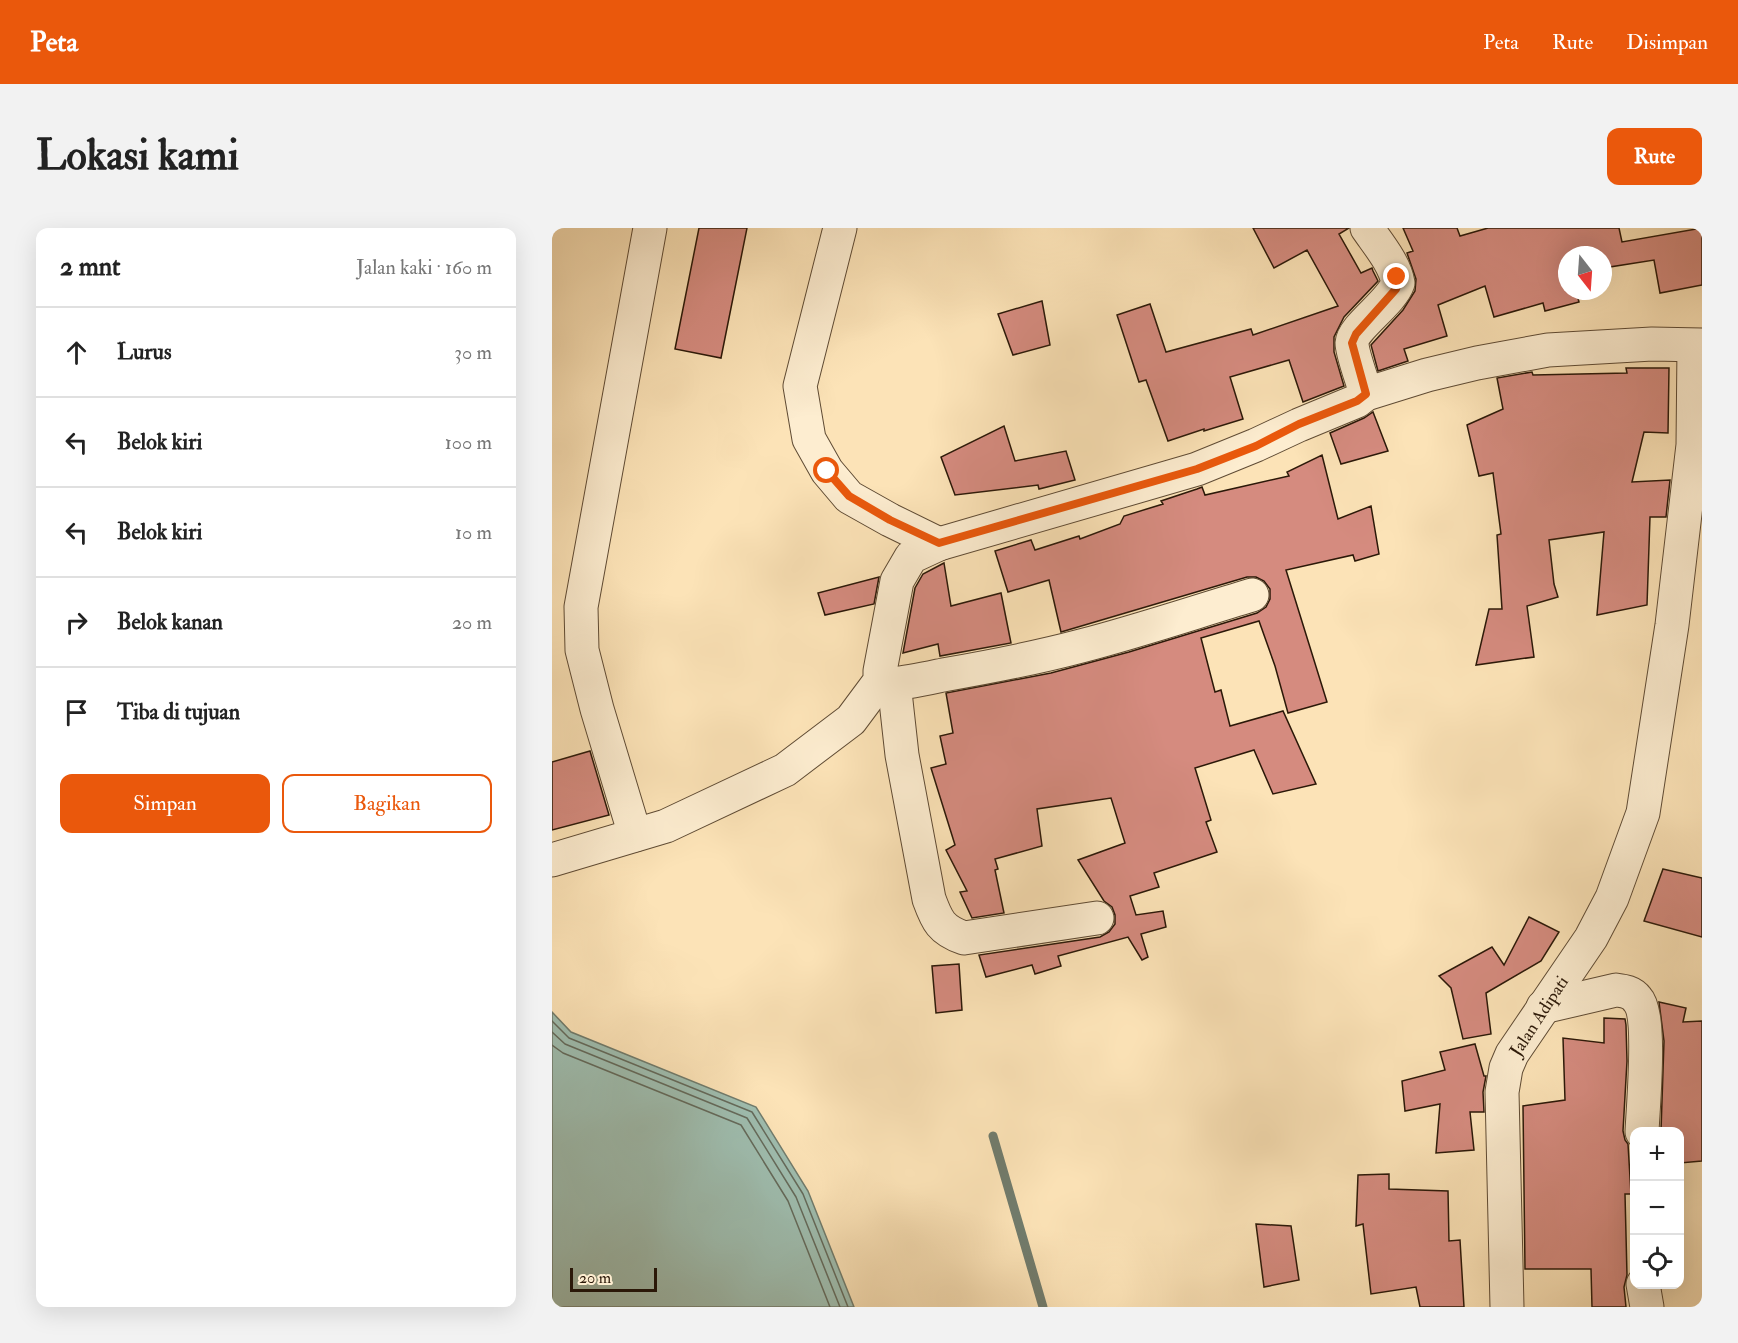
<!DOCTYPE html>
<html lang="id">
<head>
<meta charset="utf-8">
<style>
	body { margin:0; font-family:"IM FELL Double Pica",serif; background:#f2f2f2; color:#222 }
	.controls { position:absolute; right:18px; bottom:18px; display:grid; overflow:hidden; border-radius:12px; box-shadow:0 6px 24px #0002 }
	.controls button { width:54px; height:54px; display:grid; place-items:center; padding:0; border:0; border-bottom:2px solid #e0e0e0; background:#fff; color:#222; font:30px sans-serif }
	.compass { position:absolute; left:1006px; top:18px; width:54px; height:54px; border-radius:50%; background:#fff; box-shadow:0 6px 24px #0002; rotate:163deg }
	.scale { position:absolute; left:18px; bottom:15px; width:87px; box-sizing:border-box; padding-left:6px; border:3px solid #2b1808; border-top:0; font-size:16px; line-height:21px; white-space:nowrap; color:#2b1808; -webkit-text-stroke:4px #fdedd0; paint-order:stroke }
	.stop { position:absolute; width:18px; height:18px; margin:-14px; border:4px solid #ea580c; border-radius:50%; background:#fff }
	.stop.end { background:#ea580c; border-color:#fff; box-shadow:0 2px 6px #0008 }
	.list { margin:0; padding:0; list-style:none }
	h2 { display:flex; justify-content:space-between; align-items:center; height:78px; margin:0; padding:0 24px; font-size:26px }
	h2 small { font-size:20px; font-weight:400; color:#767676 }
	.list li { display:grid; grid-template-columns:39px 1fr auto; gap:18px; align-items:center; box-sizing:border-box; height:90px; padding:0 24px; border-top:2px solid #e0e0e0 }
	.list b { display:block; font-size:22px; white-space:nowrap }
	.list em { font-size:20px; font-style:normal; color:#767676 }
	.actions { display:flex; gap:12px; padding:18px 24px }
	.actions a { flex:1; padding:14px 0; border:2px solid #ea580c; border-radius:12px; text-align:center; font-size:21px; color:#ea580c }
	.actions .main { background:#ea580c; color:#fff }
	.icon { flex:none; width:33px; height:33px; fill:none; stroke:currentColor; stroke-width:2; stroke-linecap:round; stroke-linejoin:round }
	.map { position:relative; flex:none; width:1150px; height:1079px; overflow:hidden; border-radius:12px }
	header { display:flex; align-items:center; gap:36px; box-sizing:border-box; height:84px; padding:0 30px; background:#ea580c; color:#fff }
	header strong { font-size:28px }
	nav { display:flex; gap:33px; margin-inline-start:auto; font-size:21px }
	.intro { display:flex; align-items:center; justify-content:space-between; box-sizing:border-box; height:144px; padding:0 36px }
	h1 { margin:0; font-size:42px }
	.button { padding:15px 27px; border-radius:12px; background:#ea580c; color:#fff; font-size:21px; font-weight:700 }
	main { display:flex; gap:36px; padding:0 36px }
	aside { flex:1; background:#fff; border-radius:12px; box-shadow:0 6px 24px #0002 }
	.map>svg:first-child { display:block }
	.water { fill:#9fbeb0; stroke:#717c6d; stroke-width:1.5 }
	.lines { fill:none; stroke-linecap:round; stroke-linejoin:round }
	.shore { stroke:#656b5c; stroke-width:1.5 }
	.stream { stroke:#717c6d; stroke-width:9 }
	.building { fill:#d58b7f; stroke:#2b1808; stroke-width:1.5 }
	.minor-casing { stroke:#5f4b34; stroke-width:35 }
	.minor { stroke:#fdedd0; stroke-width:33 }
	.route { stroke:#ea580c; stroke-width:8 }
	.labels { text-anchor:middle; stroke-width:6; stroke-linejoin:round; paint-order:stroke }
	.street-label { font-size:18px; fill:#2b1808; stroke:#fdedd0 }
</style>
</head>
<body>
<header>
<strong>Peta</strong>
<nav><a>Peta</a><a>Rute</a><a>Disimpan</a></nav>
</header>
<div class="intro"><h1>Lokasi kami</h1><a class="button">Rute</a></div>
<main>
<aside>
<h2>2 mnt<small>Jalan kaki · 160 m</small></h2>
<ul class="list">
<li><svg class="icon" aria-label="ahead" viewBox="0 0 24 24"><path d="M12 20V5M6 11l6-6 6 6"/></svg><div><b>Lurus</b></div><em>30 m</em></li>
<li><svg class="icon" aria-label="left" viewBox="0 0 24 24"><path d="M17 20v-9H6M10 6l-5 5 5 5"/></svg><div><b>Belok kiri</b></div><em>100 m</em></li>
<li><svg class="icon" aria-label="left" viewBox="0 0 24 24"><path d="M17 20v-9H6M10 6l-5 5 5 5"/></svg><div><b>Belok kiri</b></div><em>10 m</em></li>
<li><svg class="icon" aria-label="right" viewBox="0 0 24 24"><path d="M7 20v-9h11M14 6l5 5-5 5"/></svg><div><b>Belok kanan</b></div><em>20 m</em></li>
<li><svg class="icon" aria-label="arrive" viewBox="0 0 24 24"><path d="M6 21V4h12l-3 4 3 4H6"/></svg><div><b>Tiba di tujuan</b></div></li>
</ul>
<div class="actions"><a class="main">Simpan</a><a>Bagikan</a></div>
</aside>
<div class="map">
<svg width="1150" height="1079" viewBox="0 0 1150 1079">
	<rect width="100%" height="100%" fill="#fce3b7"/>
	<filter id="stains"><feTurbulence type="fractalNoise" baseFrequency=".00333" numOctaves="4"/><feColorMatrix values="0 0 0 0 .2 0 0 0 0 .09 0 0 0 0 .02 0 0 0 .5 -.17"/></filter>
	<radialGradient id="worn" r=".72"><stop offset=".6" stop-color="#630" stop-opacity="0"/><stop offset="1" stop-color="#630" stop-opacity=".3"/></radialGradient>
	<!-- water -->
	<path class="water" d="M0 784 19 804 204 879 256 963 302 1079H0Z"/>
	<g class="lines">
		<!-- shore -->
		<g class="shore">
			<path d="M0 793 17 810 200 884 251 966 296 1079"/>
			<path d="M0 804 13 816 195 890 244 969 288 1079"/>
			<path d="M0 817 11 825 189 897 236 973 278 1079"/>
		</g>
		<!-- stream -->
		<path class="stream" d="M441 908 491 1079"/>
	</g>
	<!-- building -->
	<g class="building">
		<path d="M147 0H195L169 130 123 121Z"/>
		<path d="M701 0H797L787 6 809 45 820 40 821 43 826 53 792 89 782 109V124L792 158 751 174 737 132 678 149 691 191 652 203V201L616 213 594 152 587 154 565 87 598 76 614 124 699 101 701 107 786 78 755 22 722 40Z"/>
		<path d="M851 0H905L908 8 936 0H1067L1070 14 1150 0V57L1108 65 1102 32 1051 40V27H1015V63H1024L1027 74 993 83 991 75 942 89 933 58 886 77 895 108 852 121 856 133 826 143 819 117 851 82 863 63 864 51 855 25 861 23Z"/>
		<path d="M490 73 498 117 461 127 446 86Z"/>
		<path d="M1074 140H1117L1116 205 1092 204 1080 254 1118 252 1114 289H1098L1095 377 1045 387 1052 304 997 312 1002 356 1006 369 975 378 982 429 924 437 937 381H950L945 307 949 306 941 245 927 248 915 197 951 181 945 150 980 144 981 147 1075 145Z"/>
		<path d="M821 184 836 223 789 236 778 205 812 190Z"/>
		<path d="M452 198 463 233 514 223 523 252 487 261 486 257 403 267 389 229Z"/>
		<path d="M770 227 786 291 819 278 827 326 803 333 801 327 734 342 775 474 736 485 723 438 707 393 649 410 663 464 669 462 678 498 731 483 764 556 721 566 702 522 643 540 659 592 654 594 665 624 602 645 607 659 578 668 584 687 611 683 614 699 589 706 596 729 590 732 576 709 506 728 509 738 483 746 480 737 434 749 427 727 548 709 557 704 563 696V687L560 679 552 673 526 632 573 615 559 570 485 581 490 618 443 631 446 641 443 642 452 685 420 690 408 664 415 663 394 622 403 617 379 540 394 536 388 508 401 505 394 465 499 445 577 424 705 385 714 379 718 371V361L712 353 704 349H695L509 404 497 352 456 364 443 323 479 312 483 322 527 308 528 311 568 296 572 288 611 276 609 273 645 261 650 259 653 267 737 248 735 244Z"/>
		<path d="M392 335 399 378 449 365 459 415 388 428 386 416 351 425 363 360 371 346Z"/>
		<path d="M327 349 322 376 273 387 266 365Z"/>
		<path d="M38 523 57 587 0 602V534Z"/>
		<path d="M1111 641 1150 650V709L1092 693Z"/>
		<path d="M977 689 1007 704 989 733 934 765 939 806 911 811 899 760 887 748 940 719 952 737Z"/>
		<path d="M407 736 410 782 384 785 380 738Z"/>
		<path d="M1107 774 1134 780 1131 794 1150 793V933L1128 935V903H1109L1112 813Z"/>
		<path d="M1052 790 1073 791 1074 797 1075 833 1071 903 1073 912 1076 916 1079 966H1073L1075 1047 1072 1059 1074 1079H1040L1039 1041H973L971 878 1013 872 1011 810 1052 815Z"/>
		<path d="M923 816 932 848H934L931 864 932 884H918L922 922 884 925 888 876 853 883 850 853 893 842 888 824Z"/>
		<path d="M837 946V961L896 963 897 1013 908 1012 912 1079H868L864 1059 819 1066 811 996 804 998 806 947Z"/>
		<path d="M704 996 739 998 747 1052 712 1059Z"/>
	</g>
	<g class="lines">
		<defs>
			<g id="minor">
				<path d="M288 0 248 158 257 211 275 243 297 269 338 292 387 316"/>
				<path d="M814 166C811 154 800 126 800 115 801 99 839 75 846 55 843 36 826 16 815 0"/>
				<path d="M328 453C340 459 377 450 391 447 437 439 484 430 529 418 587 403 643 384 700 367"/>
				<path d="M342 455 350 527 377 671C385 693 389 702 412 710L545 690"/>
				<path d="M83 607 45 481 30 422 29 379 98 0"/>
				<path d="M0 632 114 598 233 542 299 492 328 453V443L345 353 359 329 387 316 645 241 704 217 747 197 805 173 814 166 875 147 925 135 996 122 1100 116 1150 117"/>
				<path d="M991 779 1064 762C1072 763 1080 764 1085 771 1100 787 1091 878 1090 904"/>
				<path d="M1091 1056 1095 1079"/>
				<path d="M955 1079 950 864 954 840 960 826 1039 710 1060 670 1091 585 1120 397 1141 217 1142 118"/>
			</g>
		</defs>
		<!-- minor casing -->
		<use href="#minor" class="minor-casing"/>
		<!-- minor -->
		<use href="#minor" class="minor"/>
	</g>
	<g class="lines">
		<!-- route -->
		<path class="route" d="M275 243 297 268 338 292 387 315 645 241 704 218 747 196 805 173 814 166 800 115 804 106 844 61 846 55 845 49"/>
	</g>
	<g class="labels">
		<!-- street labels -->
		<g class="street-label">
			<text transform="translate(987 788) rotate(-57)" y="6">Jalan Adipati</text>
		</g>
	</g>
	<rect width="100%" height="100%" filter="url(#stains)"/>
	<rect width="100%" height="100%" fill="url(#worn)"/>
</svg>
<div class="controls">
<button>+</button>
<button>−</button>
<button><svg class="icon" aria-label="locate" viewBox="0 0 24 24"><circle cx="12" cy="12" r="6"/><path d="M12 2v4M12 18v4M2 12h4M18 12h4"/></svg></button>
</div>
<svg class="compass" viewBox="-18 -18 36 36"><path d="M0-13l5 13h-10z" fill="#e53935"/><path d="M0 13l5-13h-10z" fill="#767676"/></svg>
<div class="scale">20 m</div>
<div class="stop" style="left:275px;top:243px"></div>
<div class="stop end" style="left:845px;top:49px"></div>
</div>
</main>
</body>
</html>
